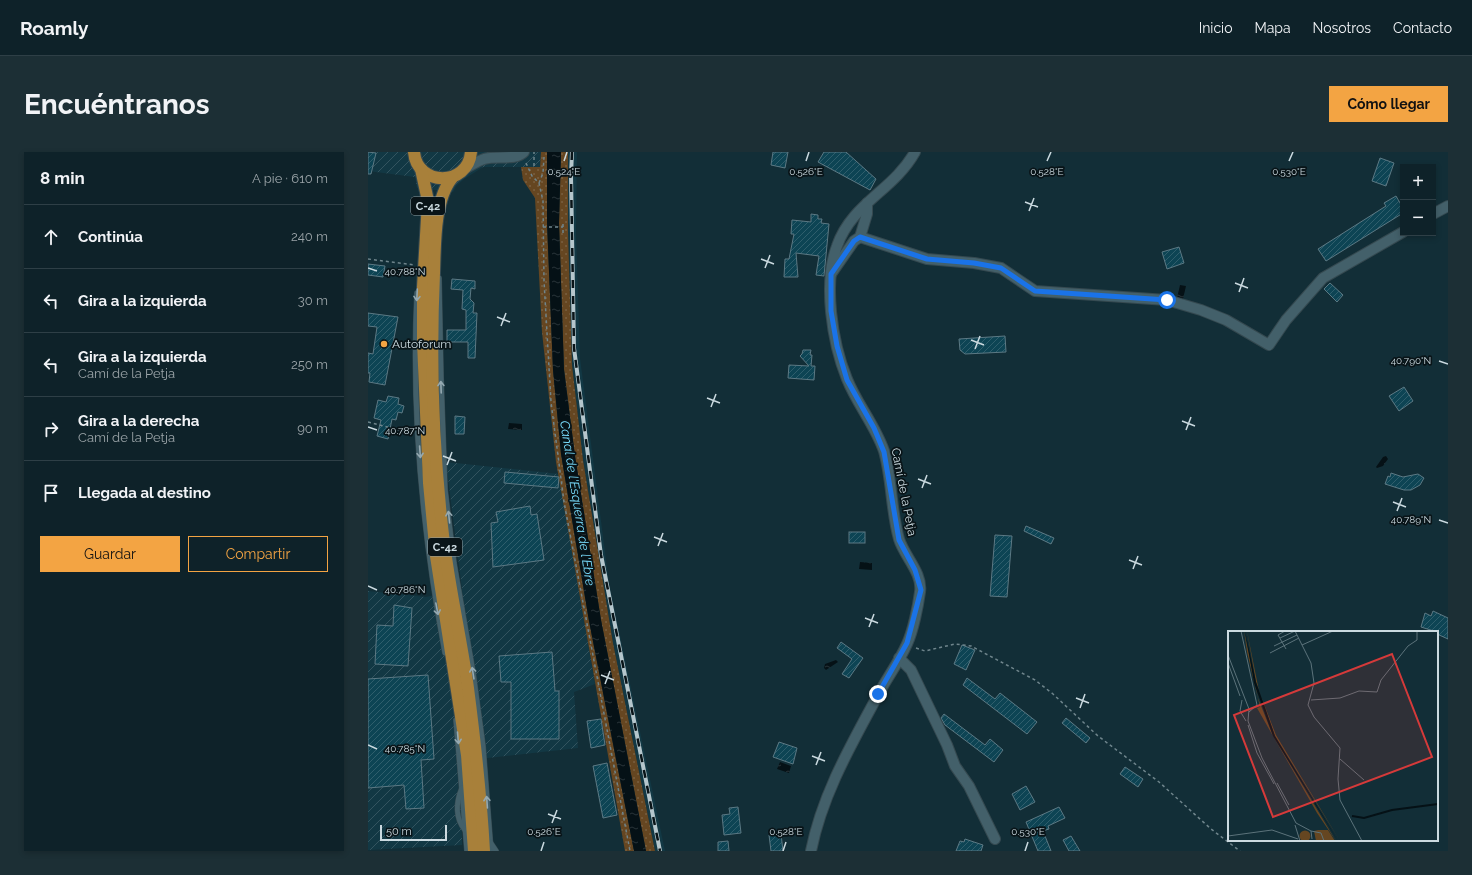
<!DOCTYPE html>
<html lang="es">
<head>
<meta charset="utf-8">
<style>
	body { margin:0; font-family:Raleway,sans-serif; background:#1c2f35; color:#f1f3f6 }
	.controls { position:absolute; right:12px; top:12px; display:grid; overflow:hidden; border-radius:0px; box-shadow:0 2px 6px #0003 }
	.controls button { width:36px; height:36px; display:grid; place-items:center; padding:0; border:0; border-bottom:1px solid #2e3f46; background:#0e2229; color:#f1f3f6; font:20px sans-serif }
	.scale { position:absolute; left:12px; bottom:10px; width:67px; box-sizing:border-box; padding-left:4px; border:2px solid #cbdae0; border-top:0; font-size:11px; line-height:14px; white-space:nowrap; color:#cbdae0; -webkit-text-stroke:3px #091418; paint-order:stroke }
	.stop { position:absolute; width:12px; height:12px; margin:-9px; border:3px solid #1a73e8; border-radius:50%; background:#fff }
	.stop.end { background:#1a73e8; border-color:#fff; box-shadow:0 1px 4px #0008 }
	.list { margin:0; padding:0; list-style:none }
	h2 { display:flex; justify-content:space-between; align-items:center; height:52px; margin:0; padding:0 16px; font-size:17px }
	h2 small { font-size:13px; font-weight:400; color:#9ba4a8 }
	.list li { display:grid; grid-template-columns:26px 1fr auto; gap:12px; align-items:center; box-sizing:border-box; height:64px; padding:0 16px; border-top:1px solid #2e3f46 }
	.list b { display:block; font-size:15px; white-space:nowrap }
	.list p { margin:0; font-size:13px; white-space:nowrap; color:#9ba4a8 }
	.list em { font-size:13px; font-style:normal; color:#9ba4a8 }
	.actions { display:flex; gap:8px; padding:12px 16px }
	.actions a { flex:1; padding:9px 0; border:1px solid #f3a443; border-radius:0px; text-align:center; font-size:14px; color:#f3a443 }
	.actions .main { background:#f3a443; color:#111 }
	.icon { flex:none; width:22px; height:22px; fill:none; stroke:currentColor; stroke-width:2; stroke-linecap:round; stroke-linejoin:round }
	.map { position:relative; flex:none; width:1080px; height:699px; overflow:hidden; border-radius:0px }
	header { display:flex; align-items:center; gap:24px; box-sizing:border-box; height:56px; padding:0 20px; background:#0e2229; border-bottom:1px solid #2e3f46 }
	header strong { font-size:19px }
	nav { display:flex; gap:22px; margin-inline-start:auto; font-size:14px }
	.intro { display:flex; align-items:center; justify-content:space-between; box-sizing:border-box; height:96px; padding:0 24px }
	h1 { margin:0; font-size:28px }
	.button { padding:10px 18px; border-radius:0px; background:#f3a443; color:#111; font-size:14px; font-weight:700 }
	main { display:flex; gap:24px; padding:0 24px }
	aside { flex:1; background:#0e2229; border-radius:0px; box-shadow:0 2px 6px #0003 }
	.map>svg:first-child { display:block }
	.built { fill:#123844 }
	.industrial { fill:url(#industrial-furrows) }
	.grass { fill:url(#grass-dots) }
	.water { fill:url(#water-ripples) }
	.building { fill:url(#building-hatch); stroke:#5c7984 }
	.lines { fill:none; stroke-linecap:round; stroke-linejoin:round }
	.lane-casing { stroke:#354950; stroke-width:6 }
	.street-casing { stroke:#354950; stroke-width:12 }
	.primary-casing { stroke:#354950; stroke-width:14 }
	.path { stroke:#6f858c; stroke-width:1.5; stroke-dasharray:3 3; stroke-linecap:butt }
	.lane { stroke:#43606a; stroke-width:5 }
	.street { stroke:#43606a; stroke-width:10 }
	.primary { stroke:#a8803a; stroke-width:12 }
	.rail-casing { stroke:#b5c6cc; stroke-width:4 }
	.rail { stroke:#091418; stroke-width:2.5; stroke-dasharray:8; stroke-linecap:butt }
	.oneway { stroke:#95a9b1 }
	.route { stroke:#1a73e8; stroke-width:5 }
	.ticks { fill:none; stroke:#cbdae0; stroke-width:1.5 }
	.poi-dot { fill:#f3a443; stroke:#091418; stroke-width:1.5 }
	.labels { text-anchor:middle; stroke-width:3.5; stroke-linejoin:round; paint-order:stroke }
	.shield { fill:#091418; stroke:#919fa4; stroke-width:1 }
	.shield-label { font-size:11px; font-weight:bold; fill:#cbdae0 }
	.poi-label { font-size:12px; fill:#cbdae0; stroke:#091418; text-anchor:start }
	.street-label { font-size:12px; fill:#cbdae0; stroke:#091418 }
	.water-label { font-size:13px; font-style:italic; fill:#79ddfe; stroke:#091418 }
	.inset-river { fill:none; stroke:#051116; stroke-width:2 }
	.inset-road { fill:none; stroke:#5c737b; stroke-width:1 }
	.view { fill:#d53a3a; fill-opacity:0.15; stroke:#d53a3a; stroke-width:2 }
	.inset-edge { fill:none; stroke:#cbdae0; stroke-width:2 }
	.ticks-label { font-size:10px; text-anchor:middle; fill:#cbdae0; stroke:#091418; stroke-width:3.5; stroke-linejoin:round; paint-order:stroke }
</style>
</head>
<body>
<header>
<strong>Roamly</strong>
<nav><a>Inicio</a><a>Mapa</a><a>Nosotros</a><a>Contacto</a></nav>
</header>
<div class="intro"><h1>Encuéntranos</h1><a class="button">Cómo llegar</a></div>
<main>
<aside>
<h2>8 min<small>A pie · 610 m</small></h2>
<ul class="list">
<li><svg class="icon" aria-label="ahead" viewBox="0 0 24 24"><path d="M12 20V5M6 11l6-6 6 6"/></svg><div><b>Continúa</b></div><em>240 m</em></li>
<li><svg class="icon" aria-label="left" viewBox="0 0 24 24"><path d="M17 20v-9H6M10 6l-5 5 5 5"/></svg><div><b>Gira a la izquierda</b></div><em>30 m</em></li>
<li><svg class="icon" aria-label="left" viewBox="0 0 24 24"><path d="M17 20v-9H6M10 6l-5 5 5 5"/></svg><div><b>Gira a la izquierda</b><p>Camí de la Petja</p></div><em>250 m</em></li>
<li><svg class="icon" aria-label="right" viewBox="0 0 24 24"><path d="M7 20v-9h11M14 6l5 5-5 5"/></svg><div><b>Gira a la derecha</b><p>Camí de la Petja</p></div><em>90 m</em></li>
<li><svg class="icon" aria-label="arrive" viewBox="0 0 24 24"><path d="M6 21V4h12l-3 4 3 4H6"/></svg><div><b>Llegada al destino</b></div></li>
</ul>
<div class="actions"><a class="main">Guardar</a><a>Compartir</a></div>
</aside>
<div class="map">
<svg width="1080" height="699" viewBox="0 0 1080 699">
	<defs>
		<pattern id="industrial-furrows" width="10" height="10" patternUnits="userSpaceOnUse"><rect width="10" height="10" fill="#123844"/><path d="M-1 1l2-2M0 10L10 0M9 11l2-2" fill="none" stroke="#33545f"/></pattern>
		<pattern id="grass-dots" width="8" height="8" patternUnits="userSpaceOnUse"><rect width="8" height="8" fill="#654621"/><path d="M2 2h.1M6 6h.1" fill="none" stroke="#7a6041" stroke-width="1.8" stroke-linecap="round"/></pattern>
		<pattern id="water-ripples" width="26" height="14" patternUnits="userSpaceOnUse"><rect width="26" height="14" fill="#051116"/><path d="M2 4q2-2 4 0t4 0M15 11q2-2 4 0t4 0" fill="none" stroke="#283338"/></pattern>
		<pattern id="building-hatch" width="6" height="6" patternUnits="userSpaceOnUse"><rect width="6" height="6" fill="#0d4454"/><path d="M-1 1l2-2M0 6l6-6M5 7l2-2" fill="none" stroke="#2f5e6c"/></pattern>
	</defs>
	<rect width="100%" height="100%" fill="#122e37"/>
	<!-- built -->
	<path class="built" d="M200 0H209L208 80 212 206 241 431 297 699H287L245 491 215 308 204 213 200 80Z"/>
	<!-- industrial -->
	<g class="industrial">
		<path d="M0 0H173L172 15H115L96 27 88 34 85 40 49 36 47 25 0 19Z"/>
		<path d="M78 310 191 322 227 532 206 540 210 596 93 609 94 693 0 698V439L58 445 94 437Z"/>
	</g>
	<!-- grass -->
	<g class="grass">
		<path d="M173 0H179V70L185 218 193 302 221 469 266 699H257L188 310 174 180 167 46 155 28 153 15H172Z"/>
		<path d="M193 0H200V80L204 213 215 308 245 491 287 699H278L233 468 207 304 196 217 191 71Z"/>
	</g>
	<!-- water -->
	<g class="water">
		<path d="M179 0H193L191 71 196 218 207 304 233 468 278 699H266L221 469 193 302 185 218 179 70Z"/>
		<path d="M812 133 818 134 815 147 809 146Z"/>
		<path d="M141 271 154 272V278L140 277Z"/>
		<path d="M1018 304 1020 307 1015 314 1009 316 1008 315 1015 305Z"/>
		<path d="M492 410 504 411V418L491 417Z"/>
		<path d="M468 508 470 510 458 518 456 516 457 512Z"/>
		<path d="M412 610 423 614 421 621 409 617Z"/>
	</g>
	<!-- building -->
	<g class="building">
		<path d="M0 0 8 1 3 22H0Z"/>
		<path d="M405 0H420L417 16 403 13Z"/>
		<path d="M456 0H478L508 27 502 38 450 10Z"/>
		<path d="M1012 6 1026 11 1018 34 1004 29Z"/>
		<path d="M1028 44 1035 56V61L958 109 950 97 1018 54 1016 51Z"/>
		<path d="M443 62 450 63V67H454L453 71 461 72 456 124 448 123 451 104 428 101 430 125H416L417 107H421L426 82H423L424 68 443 70Z"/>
		<path d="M811 95 816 111 799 117 794 100Z"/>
		<path d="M0 112 17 114 15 125 0 123Z"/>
		<path d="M84 127 107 129V137L103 136 102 147 106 151 105 161H109L107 206H100V190H79V178H98V158L94 157 95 138 83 137Z"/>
		<path d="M962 131 975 143 969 150 956 137Z"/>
		<path d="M0 161 30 165 17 233 1 230 2 221H0V201L5 202 9 175 0 174Z"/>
		<path d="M637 184 638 200 597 202 592 198 591 187Z"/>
		<path d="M435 198H443L442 203H444L443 214H447L446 228 420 226 421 213 441 214 432 204 434 202Z"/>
		<path d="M1036 235 1045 249 1031 259 1021 244Z"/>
		<path d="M20 244 31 246 30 252 36 254 34 261 30 260 28 268 24 267 20 287 9 284 13 268 6 266 10 248 18 250Z"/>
		<path d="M87 264 97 265 96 282H87Z"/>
		<path d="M137 320 191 325 190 336 136 331Z"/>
		<path d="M1023 321 1035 325 1050 322 1056 326 1052 333 1043 338H1036L1017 332 1020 324 1022 325Z"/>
		<path d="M162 354 163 363 169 362 176 408 125 415 123 371 130 370 128 360Z"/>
		<path d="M658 374 686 386 683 392 656 379Z"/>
		<rect x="481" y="380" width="16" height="11"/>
		<path d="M627 383 644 384 639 445 622 444Z"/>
		<path d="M26 453 44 456 40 514 7 512 9 473 25 474Z"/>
		<path d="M1065 459 1080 466V487L1069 482V480L1053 475 1057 461 1063 464Z"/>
		<path d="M473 490 495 506 481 526 474 522 484 507 469 496Z"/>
		<path d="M594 493 607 498 598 518 586 512Z"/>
		<path d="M184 500 187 539H191V587H143V530H133L131 504Z"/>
		<path d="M60 523 66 607 53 608 56 656 38 657 36 633 0 636V527Z"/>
		<path d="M599 526 627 547 632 541 669 570 659 582 595 533Z"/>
		<path d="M576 562 617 593 622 587 635 598 626 610 577 573 573 566Z"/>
		<path d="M698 566 722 586 718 591 694 571Z"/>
		<path d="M233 567 237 593 223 596 219 569Z"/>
		<path d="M411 590 429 596 425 612 405 605Z"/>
		<path d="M239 611 249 663 235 666 225 614Z"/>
		<path d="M757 615 775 627 770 635 752 622Z"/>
		<path d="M658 634 667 650 652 658 644 642Z"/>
		<path d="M370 655 373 681 356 683 354 663 362 662 361 656Z"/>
		<path d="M691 655 697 666 680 674 681 677 675 679 683 699H670L658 670Z"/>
		<path d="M413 682 415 699H403L401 683Z"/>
		<path d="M703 684 712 699H701L695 688Z"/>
		<path d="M597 687 615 693 613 699H588L592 689 596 690Z"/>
		<path d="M360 689 361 699H350V690Z"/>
	</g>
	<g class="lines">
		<defs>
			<g id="lane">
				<path d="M71 126 73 225 77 337 86 411 105 520 115 594 123 699"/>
				<path d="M49 141C43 261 55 384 77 501"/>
				<path d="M88 568 99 699"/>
				<path d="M94 636C88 650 87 666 97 678"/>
				<path d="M122 690 128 699"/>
			</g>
			<g id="street">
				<path d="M96 17C103 14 109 9 116 7 128 3 148 9 156 0"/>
				<path d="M1065 62 1080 54"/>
				<path d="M492 85 559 107 606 111 633 116 667 139 799 148 833 158 858 168 901 193 918 168 955 126 1035 80"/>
				<path d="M463 122 486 89 492 85 499 62V51"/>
				<path d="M531 506 543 518 579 593 587 614 601 634 627 687"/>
				<path d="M443 699C454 643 483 593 510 543 519 526 531 510 539 492 545 479 550 455 552 440 555 421 536 404 531 387 523 359 524 327 516 299 507 273 489 252 479 227 464 190 455 131 469 94 484 51 525 39 547 0"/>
			</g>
			<g id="primary">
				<path d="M46 0C49 35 100 35 103 0"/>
				<path d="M53 17 60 49 55 135V190L61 331 68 404 99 603 106 699"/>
				<path d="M84 26C66 48 67 93 66 121 62 210 65 302 76 391 82 439 93 487 100 536 107 590 113 644 116 699"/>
			</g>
		</defs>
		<!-- lane casing -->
		<use href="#lane" class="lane-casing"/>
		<!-- street casing -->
		<use href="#street" class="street-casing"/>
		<!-- primary casing -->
		<use href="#primary" class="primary-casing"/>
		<!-- path -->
		<g class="path">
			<path d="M158 11 164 24 171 31 175 49 176 129 183 250 196 350 262 699"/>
			<path d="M166 14V0"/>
			<path d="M171 31 175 21 176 5"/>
			<path d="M175 75H195"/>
			<path d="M195 81V69"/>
			<path d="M0 107 47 113"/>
			<path d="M0 270 43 281"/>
			<path d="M548 496 557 499 587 492 603 494 667 528 685 542 730 584 791 630 843 677 872 699"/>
		</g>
		<!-- lane -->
		<use href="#lane" class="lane"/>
		<!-- street -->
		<use href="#street" class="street"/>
		<!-- primary -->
		<use href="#primary" class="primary"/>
		<defs>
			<path id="rail" d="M204 0 203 24 206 196 233 403 292 699"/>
		</defs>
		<!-- rail casing -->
		<use href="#rail" class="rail-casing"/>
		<!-- rail -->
		<use href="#rail" class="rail"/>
	</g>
	<!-- one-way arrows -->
	<defs><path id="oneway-shaft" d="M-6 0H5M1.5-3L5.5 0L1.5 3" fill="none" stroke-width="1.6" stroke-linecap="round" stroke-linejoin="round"/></defs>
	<g class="oneway">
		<use href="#oneway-shaft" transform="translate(49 143) rotate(93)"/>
		<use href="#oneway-shaft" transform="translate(73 235) rotate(-92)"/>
		<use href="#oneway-shaft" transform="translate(52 300) rotate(86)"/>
		<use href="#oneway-shaft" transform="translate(81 365) rotate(-96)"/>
		<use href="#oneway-shaft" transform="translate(69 457) rotate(79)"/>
		<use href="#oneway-shaft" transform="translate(105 521) rotate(-99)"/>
		<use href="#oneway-shaft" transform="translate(90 586) rotate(85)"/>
		<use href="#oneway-shaft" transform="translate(119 650) rotate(-94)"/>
	</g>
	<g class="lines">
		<!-- route -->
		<path class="route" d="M510 542 539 491 553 438 547 418 531 388 516 300 506 276 479 228 469 194 463 159V122L486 89 492 85 559 107 606 111 633 116 667 139 799 148"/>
	</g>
	<!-- ticks -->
	<path class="ticks" d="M196 9 199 0M438 9 441 0M679 9 683 0M921 9 925 0M657 50 670 55M661 59 666 46M393 107 406 112M0 116 9 119M397 116 402 103M867 131 880 136M871 140 876 126M129 165 142 170M133 174 138 161M603 188 616 193M607 197 612 184M1071 209 1080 212M339 246 352 251M343 255 348 242M814 269 827 274M0 275 9 278M818 278 823 265M75 304 88 309M79 313 84 300M550 327 563 332M554 336 559 323M1025 350 1038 355M1029 359 1034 346M1071 368 1080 371M286 385 299 390M290 394 295 381M761 408 774 413M765 417 770 404M0 434 9 438M497 466 510 471M501 475 506 462M233 523 246 528M237 532 242 519M708 546 721 551M712 556 717 542M0 593 9 597M444 604 457 609M448 613 453 600M180 662 193 667M184 671 189 658M173 699 176 690M415 699 418 690M657 699 660 690"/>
	<!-- markers -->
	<circle class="poi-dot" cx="16" cy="192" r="4"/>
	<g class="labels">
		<!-- shield labels -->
		<g class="shield">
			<rect x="43" y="45" width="34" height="18" rx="3"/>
			<rect x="60" y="386" width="34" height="18" rx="3"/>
		</g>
		<g class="shield-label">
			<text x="60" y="58">C-42</text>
			<text x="77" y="399">C-42</text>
		</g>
		<!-- poi labels -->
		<g class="poi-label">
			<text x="24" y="196">Autoforum</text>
		</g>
		<!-- street labels -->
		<g class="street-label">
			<text transform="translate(536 340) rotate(79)" y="4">Camí de la Petja</text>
		</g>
		<!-- water labels -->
		<g class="water-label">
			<text transform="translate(210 351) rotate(81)" y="5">Canal de l'Esquerra de l'Ebre</text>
		</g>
	</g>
	<!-- overview -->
	<g transform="translate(860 479)">
		<rect width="210" height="210" fill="#122e37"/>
		<path d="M16 0 30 67 45 105 108 210 89 182 29 77 32 76 19 21ZM19 0 31 60 48 104 112 210 47 105 28 51Z" fill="#654621"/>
		<path d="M90 199H100L107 210H88L86 200Z" fill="#654621"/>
		<path d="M71.5 205a5.5 5.5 0 1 1 11 0a5.5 5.5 0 1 1-11 0Z" fill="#654621"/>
		<path d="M17 0 28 51 47 105 110 210 45 105 26 52Z" fill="#051116"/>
		<path class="inset-river" d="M124 185 136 187 164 179 210 173"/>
		<path class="inset-road" d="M13 0 29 74 21 81M57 0 50 4 58 18M52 7 67 0 83 32 86 52 80 74 86 86 112 117 110 148 112 169 134 210M74 14 105 0M46 15 69 4M42 22 71 7M0 24 21 78 20 90 34 127 68 192 83 200 84 208M0 32 12 65M14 69 12 80 18 90M83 69 112 67 131 60 149 61 153 49 180 15 189 9V0M20 94 29 122 46 153M112 128 136 149M49 152 61 174M67 194 72 210M83 200 93 202 96 210M0 205 44 199 70 208"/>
		<path class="view" d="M164 23 204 126 45 186 6 84Z"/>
		<rect width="210" height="210" class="inset-edge"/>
	</g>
	<g class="ticks-label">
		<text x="196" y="23">0.524°E</text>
		<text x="438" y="23">0.526°E</text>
		<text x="679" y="23">0.528°E</text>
		<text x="921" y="23">0.530°E</text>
		<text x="37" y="123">40.788°N</text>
		<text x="1043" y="212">40.790°N</text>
		<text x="37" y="282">40.787°N</text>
		<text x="1043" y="371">40.789°N</text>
		<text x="37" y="441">40.786°N</text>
		<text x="37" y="600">40.785°N</text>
		<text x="176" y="683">0.526°E</text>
		<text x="418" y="683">0.528°E</text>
		<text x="660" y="683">0.530°E</text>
	</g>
</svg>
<div class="controls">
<button>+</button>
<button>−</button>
</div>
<div class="scale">50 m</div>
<div class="stop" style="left:799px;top:148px"></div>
<div class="stop end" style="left:510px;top:542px"></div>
</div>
</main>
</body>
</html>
